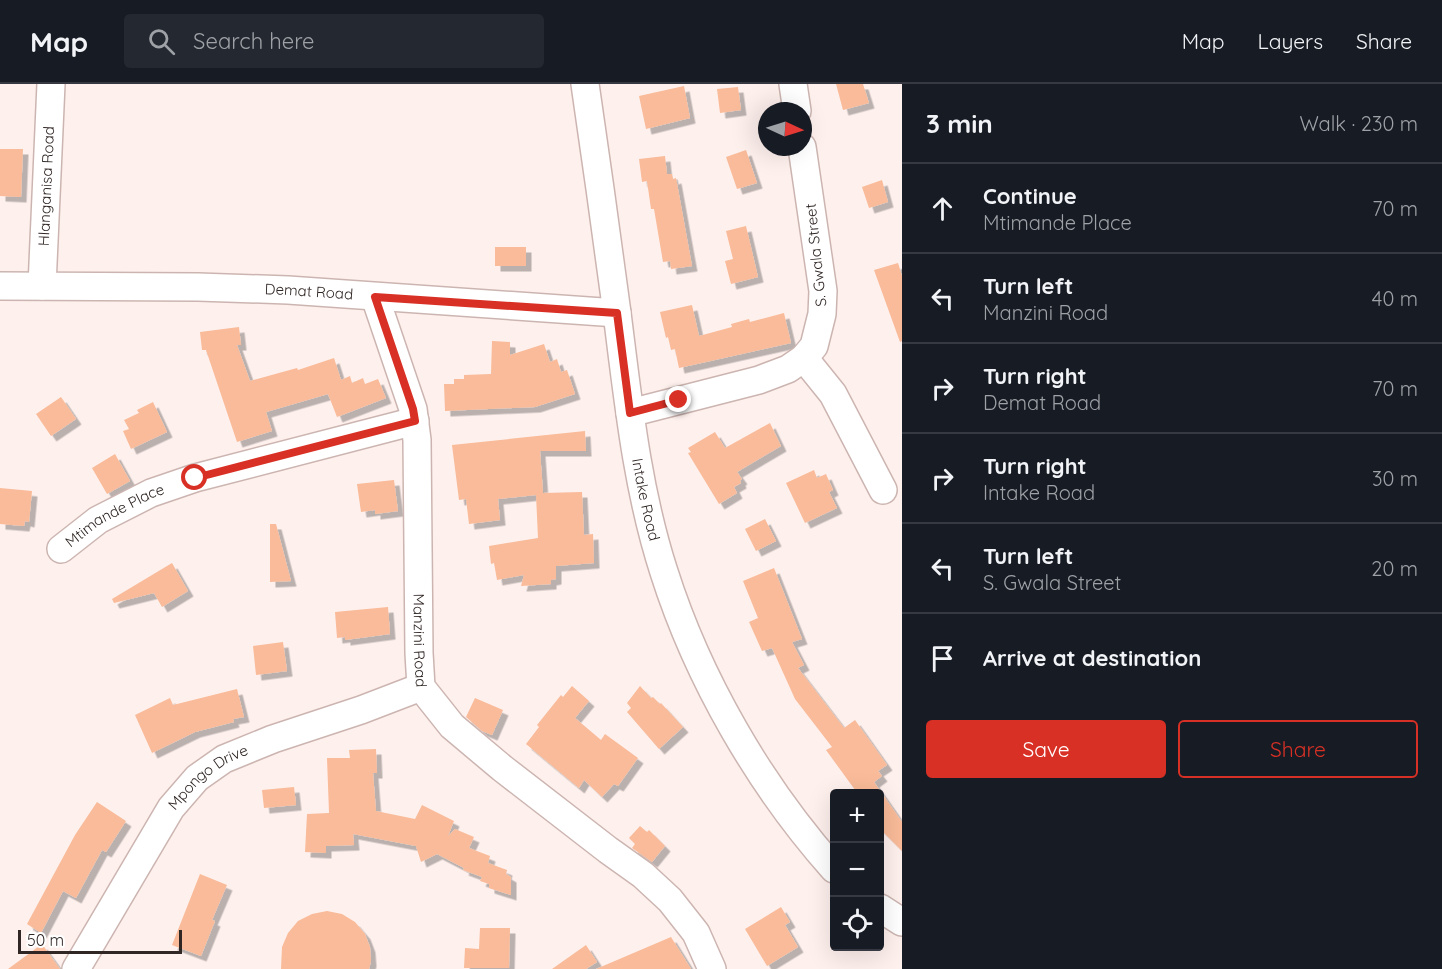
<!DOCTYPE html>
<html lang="en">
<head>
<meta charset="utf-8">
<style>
	body { margin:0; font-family:Quicksand,sans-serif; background:#242831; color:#f1f3f6 }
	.controls { position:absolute; right:18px; bottom:18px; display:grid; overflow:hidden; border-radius:6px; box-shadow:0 6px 24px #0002 }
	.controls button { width:54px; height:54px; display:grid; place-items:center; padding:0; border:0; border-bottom:2px solid #363941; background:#171b24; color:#f1f3f6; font:30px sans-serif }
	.compass { position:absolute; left:758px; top:18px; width:54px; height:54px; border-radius:50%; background:#171b24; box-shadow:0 6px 24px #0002; rotate:94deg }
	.scale { position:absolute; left:18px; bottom:15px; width:164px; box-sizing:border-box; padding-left:6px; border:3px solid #302725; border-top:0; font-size:16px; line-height:21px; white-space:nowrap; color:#302725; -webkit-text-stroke:4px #fff; paint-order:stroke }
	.stop { position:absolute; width:18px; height:18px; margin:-14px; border:4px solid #d93025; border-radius:50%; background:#fff }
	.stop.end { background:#d93025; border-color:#fff; box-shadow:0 2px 6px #0008 }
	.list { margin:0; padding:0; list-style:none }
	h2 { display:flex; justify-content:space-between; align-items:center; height:78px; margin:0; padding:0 24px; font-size:26px }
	h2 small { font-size:20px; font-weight:400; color:#9ea1a6 }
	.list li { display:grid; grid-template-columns:39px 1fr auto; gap:18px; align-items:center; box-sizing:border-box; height:90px; padding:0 24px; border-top:2px solid #363941 }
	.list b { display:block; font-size:22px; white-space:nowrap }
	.list p { margin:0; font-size:20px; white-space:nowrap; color:#9ea1a6 }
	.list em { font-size:20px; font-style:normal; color:#9ea1a6 }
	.actions { display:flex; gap:12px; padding:18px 24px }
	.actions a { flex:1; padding:14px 0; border:2px solid #d93025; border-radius:6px; text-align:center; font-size:21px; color:#d93025 }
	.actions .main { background:#d93025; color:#fff }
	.icon { flex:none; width:33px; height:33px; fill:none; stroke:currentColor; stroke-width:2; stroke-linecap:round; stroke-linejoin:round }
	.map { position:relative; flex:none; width:902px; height:885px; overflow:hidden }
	header { display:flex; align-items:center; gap:36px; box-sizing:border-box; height:84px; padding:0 30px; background:#171b24; border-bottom:2px solid #363941 }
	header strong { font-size:28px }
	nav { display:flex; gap:33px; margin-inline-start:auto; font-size:21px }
	.search { width:420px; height:54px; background:#242831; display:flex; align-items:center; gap:15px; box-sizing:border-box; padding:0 21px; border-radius:6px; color:#9ea1a6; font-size:22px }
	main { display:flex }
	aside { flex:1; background:#171b24 }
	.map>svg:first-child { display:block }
	.building { fill:#f9bb99; filter:url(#shadow) }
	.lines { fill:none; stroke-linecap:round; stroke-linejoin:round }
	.minor-casing { stroke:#ccb5b1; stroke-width:30 }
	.minor { stroke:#fff; stroke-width:27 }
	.route { stroke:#d93025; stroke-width:8 }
	.labels { text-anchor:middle; stroke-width:5; stroke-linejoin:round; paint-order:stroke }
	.street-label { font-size:15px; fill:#302725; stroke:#fff }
</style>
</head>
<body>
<header>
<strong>Map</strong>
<div class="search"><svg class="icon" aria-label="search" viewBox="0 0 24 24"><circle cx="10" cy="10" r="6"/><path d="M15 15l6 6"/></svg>Search here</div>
<nav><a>Map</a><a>Layers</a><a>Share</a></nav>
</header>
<main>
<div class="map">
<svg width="902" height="885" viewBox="0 0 902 885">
	<defs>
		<filter id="shadow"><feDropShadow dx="5.5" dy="5.5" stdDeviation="0" flood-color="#0004"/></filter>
	</defs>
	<rect width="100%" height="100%" fill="#fef0ed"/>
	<!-- building -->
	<g class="building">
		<path d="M836 0H863L869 19 843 26Z"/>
		<path d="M684 2 690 34 646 45 639 12Z"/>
		<path d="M738 3 741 26 720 29 717 5Z"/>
		<path d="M0 65H23L21 113 0 112Z"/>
		<path d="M746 66 757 99 737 105 726 73Z"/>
		<path d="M665 72 667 90H672L673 95 676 94 692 182 671 185 670 177 663 178 654 125H651L647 97 642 98 639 75Z"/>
		<path d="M882 96 888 118 869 124 862 103Z"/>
		<path d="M746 142 758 193 731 200 725 177 733 175 726 147Z"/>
		<rect x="495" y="163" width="31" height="19"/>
		<path d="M898 179 902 192V257L900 258 874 186Z"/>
		<path d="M692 221 699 252 732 243 731 240 749 235 750 238 784 229 791 259 679 284 675 265 671 266 668 253 666 254 660 228Z"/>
		<path d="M239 243 241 261H237L250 297 297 284 298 286 334 274 341 296 350 292 352 299 363 294 365 300 378 295 386 314 337 333 328 310 266 328 272 347 237 358 206 266H202L200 248Z"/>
		<path d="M492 257 510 258V271L544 260 550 278 557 275 561 288 567 286 575 310 535 323 445 327 444 300H454V295H464V291L491 290Z"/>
		<path d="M61 313 76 335 51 352 36 330Z"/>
		<path d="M153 318 167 348 131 365 123 347 129 345 124 336 139 329 137 326Z"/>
		<path d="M770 339 781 362 737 388 742 395 740 396 741 399 734 403 737 409 719 420 688 369 691 368 688 364 715 348 725 364Z"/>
		<path d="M585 347 586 367H540L543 409 582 408 584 451 593 450 594 479 556 482V495L551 496V500L521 502 524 491 497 496 494 479 491 480 489 462 538 454 536 411 498 415 500 436 469 440 466 415 459 416 452 361Z"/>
		<path d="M115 370 130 397 107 410 92 384Z"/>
		<path d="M814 386 817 394 826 390 833 406 829 408 837 424 805 439 786 399Z"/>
		<path d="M394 396 398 427 375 430V426L361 428 357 400Z"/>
		<path d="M0 404 32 407 29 438 25 437 24 442 0 440Z"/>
		<path d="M765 435 776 457 756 467 745 445Z"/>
		<path d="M270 440H276L291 497 270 498Z"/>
		<path d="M172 479 188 507 162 523 154 509 114 519 112 515Z"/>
		<path d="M774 484 802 555 792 558 804 581 798 584 844 644 855 636 887 681 878 687 882 692 874 698 902 738V767L879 744V710H858L826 666 832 663 795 615 772 564 762 567 749 538 758 534 743 497Z"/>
		<path d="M388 523 390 550 345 556V553L337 554 335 528Z"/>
		<path d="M283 558 287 587 256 591 253 562Z"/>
		<path d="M572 602 589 617 575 634 601 656 605 650 638 674 618 702 614 700 602 713 584 696 579 704 526 660 539 643 537 641 561 611 563 613Z"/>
		<path d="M640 602 651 614 653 613 660 620 661 619 683 643 659 665 627 628 631 624 627 619Z"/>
		<path d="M237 605 244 633 233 635 234 638 195 648 152 669 135 631 170 614 173 621Z"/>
		<path d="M475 614 503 626 492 651 482 647 466 633Z"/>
		<path d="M376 665 377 689H373L376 727 415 735 422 721 454 737 448 752 455 745 474 753 469 764 490 772 488 779 507 786 506 790 511 793V811L489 804V800L480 797 482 793 463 786 464 784 437 770 421 778 416 762 353 750 354 761 326 762V769L305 768 307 730 329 729 327 674H350L349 666Z"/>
		<path d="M294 703 296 721 264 724 262 706Z"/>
		<path d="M97 718 126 737 106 768 102 766 76 814 63 807 41 849 27 840 75 751Z"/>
		<path d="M640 742 647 748 649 746 665 762 652 778 632 764 635 760 629 754Z"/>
		<path d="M200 790 227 801 212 836 215 837 201 872 172 861Z"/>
		<path d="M781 823 790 838 785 841 798 863 767 882 745 845Z"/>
		<path d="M327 827 342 830 355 838 365 850 370 863 371 877 369 885H281L282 863 288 849 298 837 312 830Z"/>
		<path d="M480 844H510L509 884H464L465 864 479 865Z"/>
		<path d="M671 853 691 885H596Z"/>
		<path d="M42 860 60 885H8Z"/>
		<path d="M586 861 597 878 586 885H552Z"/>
	</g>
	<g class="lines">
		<defs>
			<g id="minor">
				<path id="s1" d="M585 0C596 76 607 153 617 229 628 316 637 405 664 488 698 595 760 702 834 785"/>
				<path d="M793 0 797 27"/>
				<path id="s2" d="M0 202 198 203 288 206 617 229"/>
				<path id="s3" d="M42 202 51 0"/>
				<path id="s4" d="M375 213 413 325 417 356 419 569 421 603 452 642 502 684 608 766 643 791 670 816 696 849 712 885"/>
				<path d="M804 274 833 310 883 406"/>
				<path d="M630 329 759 296 788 285 804 274 814 262 822 230 823 207 802 63"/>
				<path id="s5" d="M61 465 98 436 151 409 195 394 415 337"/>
				<path d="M880 824 902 838"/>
				<path id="s6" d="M76 885 171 724 197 694 224 675 273 655 361 626 421 603"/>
			</g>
		</defs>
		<!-- minor casing -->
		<use href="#minor" class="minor-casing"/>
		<!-- minor -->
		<use href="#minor" class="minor"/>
	</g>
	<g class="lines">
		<!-- route -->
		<path class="route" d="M195 394 415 337 413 325 375 213 617 229 630 329 679 316"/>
	</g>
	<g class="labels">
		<!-- street labels -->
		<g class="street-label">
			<text dy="5" stroke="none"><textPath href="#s3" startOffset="100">Hlanganisa Road</textPath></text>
			<text transform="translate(816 171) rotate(-96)" y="5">S. Gwala Street</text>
			<text dy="5" stroke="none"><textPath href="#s2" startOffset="309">Demat Road</textPath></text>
			<text dy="5" stroke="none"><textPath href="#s1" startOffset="420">Intake Road</textPath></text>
			<text dy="5" stroke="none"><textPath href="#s5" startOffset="64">Mtimande Place</textPath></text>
			<text dy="5" stroke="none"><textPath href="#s4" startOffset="350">Manzini Road</textPath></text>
			<text dy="5" stroke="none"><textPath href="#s6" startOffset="236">Mpongo Drive</textPath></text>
		</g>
	</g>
</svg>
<div class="controls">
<button>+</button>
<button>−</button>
<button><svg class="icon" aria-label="locate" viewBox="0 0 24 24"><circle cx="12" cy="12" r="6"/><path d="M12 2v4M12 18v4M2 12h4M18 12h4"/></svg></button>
</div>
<svg class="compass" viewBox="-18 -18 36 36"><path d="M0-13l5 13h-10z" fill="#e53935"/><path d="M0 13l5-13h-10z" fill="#9ea1a6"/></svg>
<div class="scale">50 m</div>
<div class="stop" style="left:195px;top:394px"></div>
<div class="stop end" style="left:679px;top:316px"></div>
</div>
<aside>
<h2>3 min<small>Walk · 230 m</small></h2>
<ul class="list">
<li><svg class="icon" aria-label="ahead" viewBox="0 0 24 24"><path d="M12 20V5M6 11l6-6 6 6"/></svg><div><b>Continue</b><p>Mtimande Place</p></div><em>70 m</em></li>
<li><svg class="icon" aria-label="left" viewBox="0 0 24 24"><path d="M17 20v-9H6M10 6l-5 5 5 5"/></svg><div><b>Turn left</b><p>Manzini Road</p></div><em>40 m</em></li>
<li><svg class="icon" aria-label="right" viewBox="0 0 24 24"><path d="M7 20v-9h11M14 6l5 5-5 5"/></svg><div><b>Turn right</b><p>Demat Road</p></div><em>70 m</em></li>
<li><svg class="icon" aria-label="right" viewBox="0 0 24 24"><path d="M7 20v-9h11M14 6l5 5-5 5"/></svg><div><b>Turn right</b><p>Intake Road</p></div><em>30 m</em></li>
<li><svg class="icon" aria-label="left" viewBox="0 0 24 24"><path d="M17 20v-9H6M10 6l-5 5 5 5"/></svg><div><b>Turn left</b><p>S. Gwala Street</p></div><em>20 m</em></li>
<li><svg class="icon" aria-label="arrive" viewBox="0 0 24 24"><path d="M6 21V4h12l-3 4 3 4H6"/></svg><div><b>Arrive at destination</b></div></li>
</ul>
<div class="actions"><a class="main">Save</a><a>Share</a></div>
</aside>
</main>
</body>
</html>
